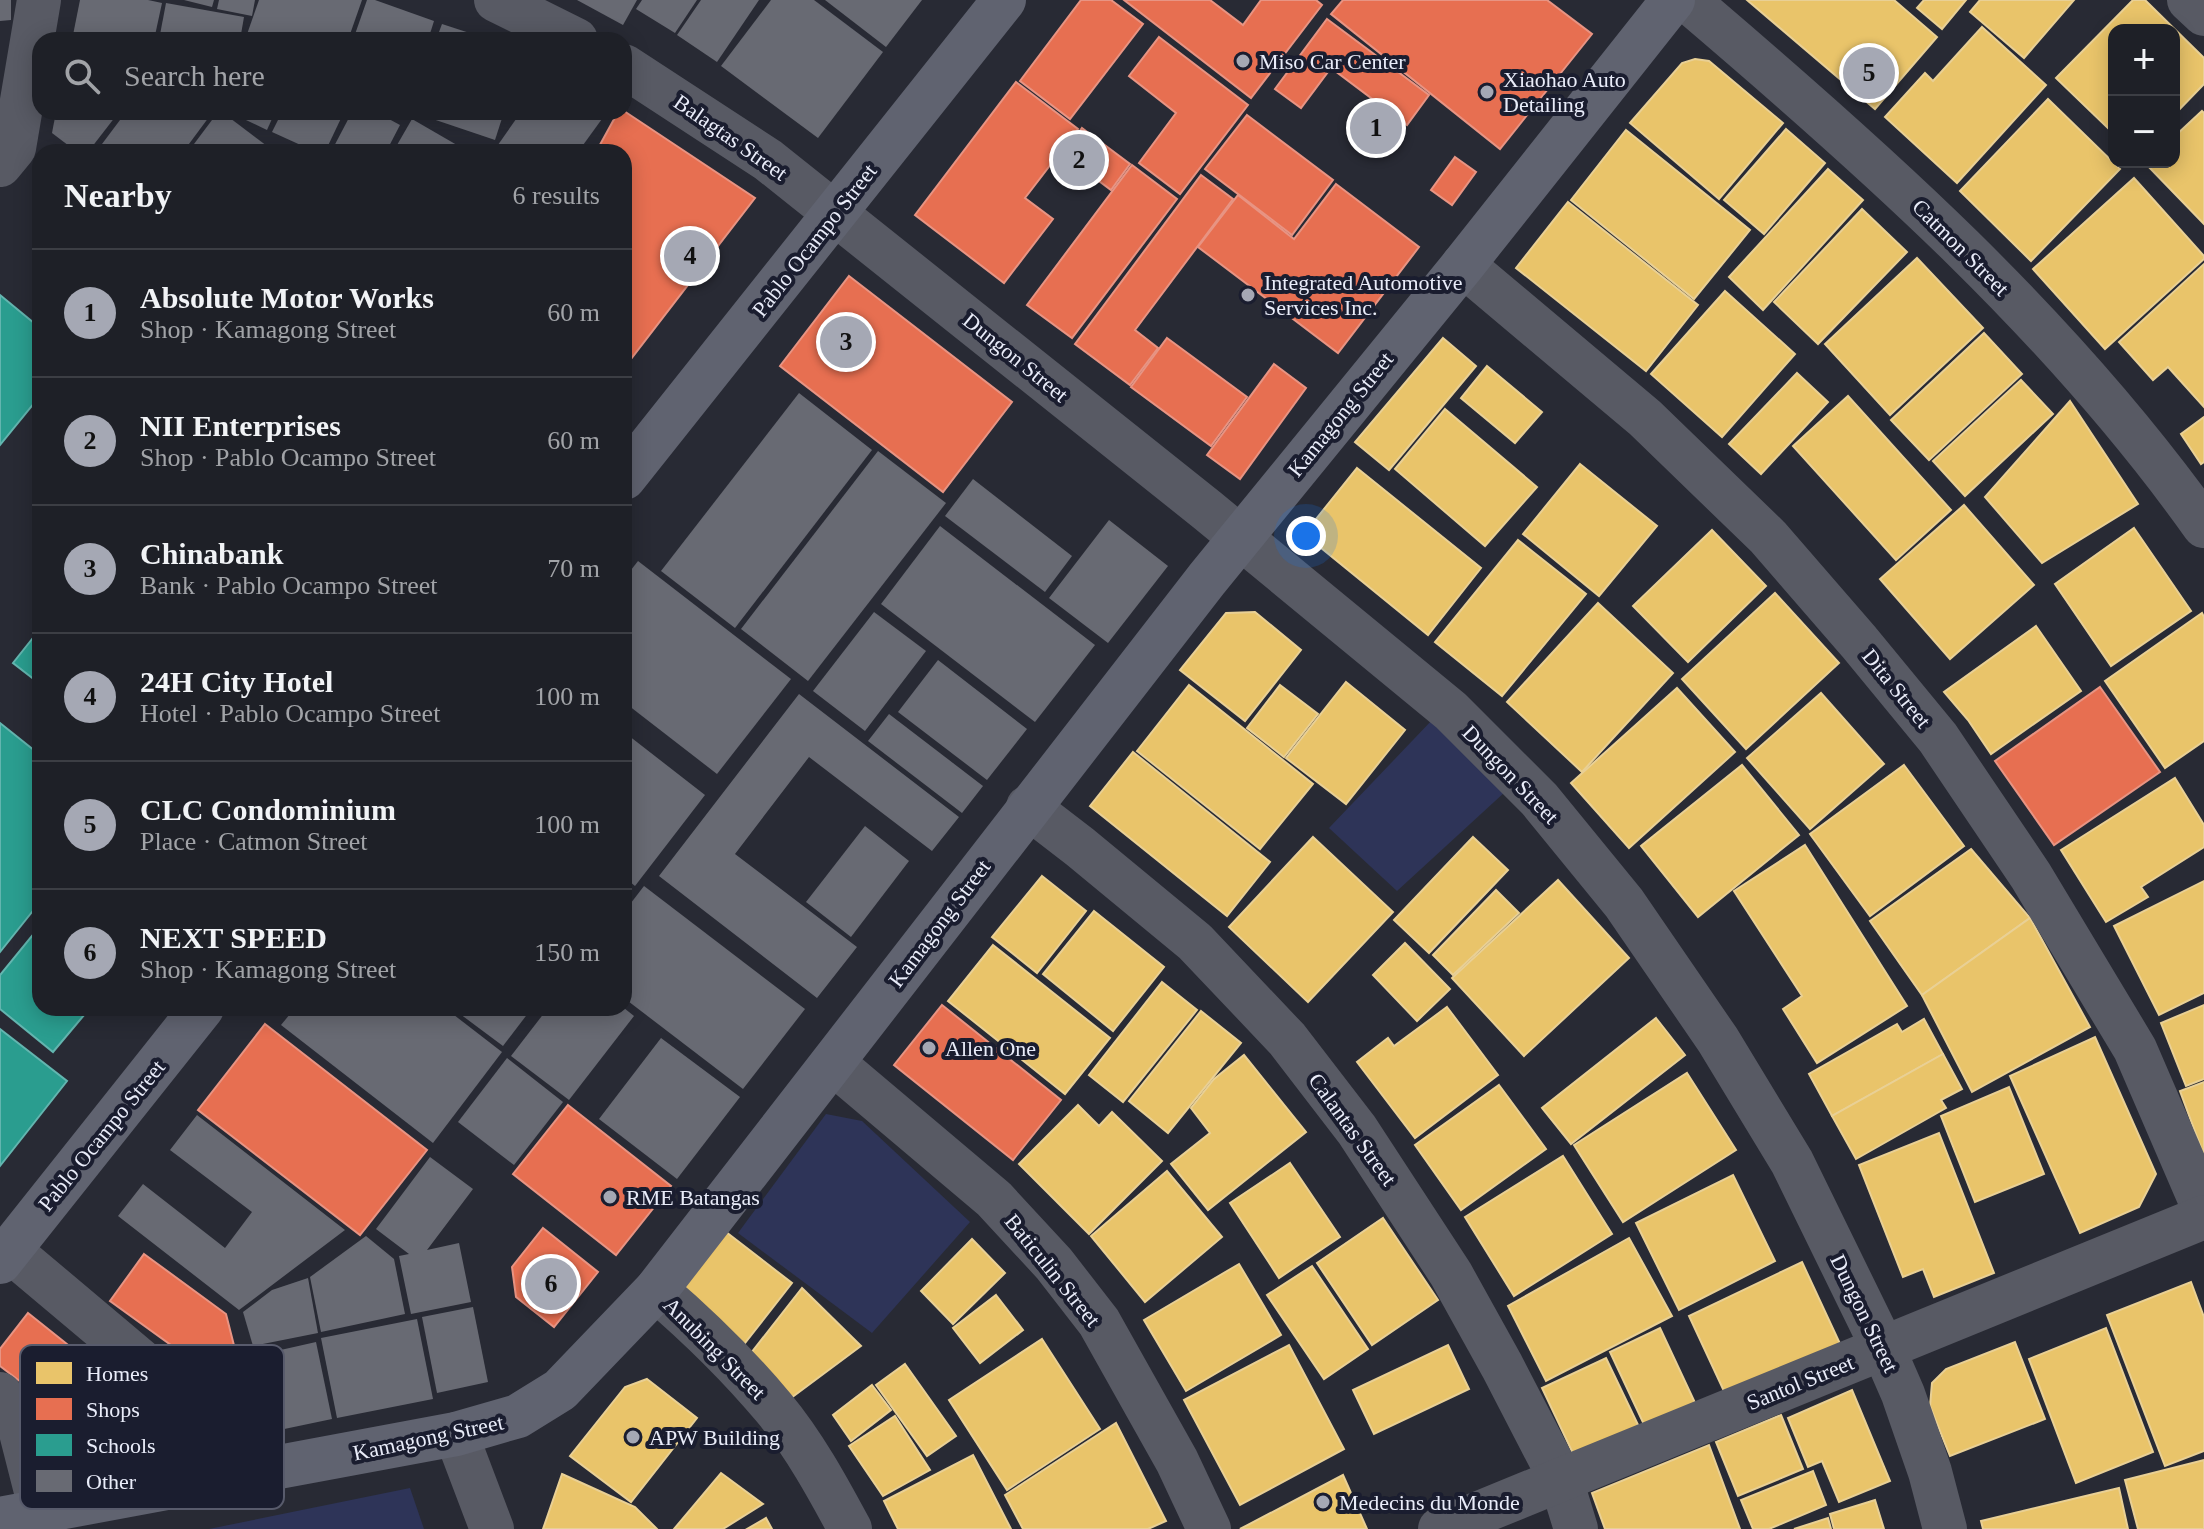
<!DOCTYPE html>
<html lang="en">
<head>
<meta charset="utf-8">
<style>
	body { margin:0; font-family:"Times New Roman",serif; background:#2b2d33; color:#f1f3f6 }
	.controls { position:absolute; right:24px; top:24px; display:grid; overflow:hidden; border-radius:16px; box-shadow:0 4px 20px #0003 }
	.controls button { width:72px; height:72px; display:grid; place-items:center; padding:0; border:0; border-bottom:2px solid #3c3e44; background:#1e2027; color:#f1f3f6; font:40px sans-serif }
	.you { position:absolute; left:1306px; top:536px; width:28px; height:28px; margin:-20px; border:6px solid #fff; border-radius:50%; background:#1a73e8; box-shadow:0 0 0 12px #1a73e833 }
	.badge { display:grid; place-items:center; width:52px; height:52px; border-radius:50%; background:#a5a8b4; color:#111; font-size:26px; font-weight:700 }
	.pin { position:absolute; translate:-50% -50%; border:4px solid #fff; box-shadow:0 2px 8px #0006 }
	.list { margin:0; padding:0; list-style:none }
	h2 { display:flex; justify-content:space-between; align-items:center; height:104px; margin:0; padding:0 32px; font-size:34px }
	h2 small { font-size:26px; font-weight:400; color:#a1a3a7 }
	.list li { display:grid; grid-template-columns:52px 1fr auto; gap:24px; align-items:center; box-sizing:border-box; height:128px; padding:0 32px; border-top:2px solid #3c3e44 }
	.list b { display:block; font-size:30px; white-space:nowrap }
	.list p { margin:0; font-size:26px; white-space:nowrap; color:#a1a3a7 }
	.list em { font-size:26px; font-style:normal; color:#a1a3a7 }
	.icon { flex:none; width:44px; height:44px; fill:none; stroke:currentColor; stroke-width:2; stroke-linecap:round; stroke-linejoin:round }
	.map { position:relative; flex:none; width:2204px; height:1529px; overflow:hidden }
	.search { position:absolute; background:#1e2027; box-shadow:0 4px 20px #0003; left:32px; top:32px; width:600px; height:88px; display:flex; align-items:center; gap:20px; box-sizing:border-box; padding:0 28px; border-radius:24px; color:#a1a3a7; font-size:30px }
	.panel { position:absolute; background:#1e2027; box-shadow:0 4px 20px #0003; left:32px; top:144px; width:600px; height:872px; border-radius:24px }
	.map>svg:first-child { display:block }
	.green { fill:#2e3458 }
	.homes { fill:#e9c46a; stroke:#e9d095; stroke-width:2 }
	.shops { fill:#e76f51; stroke:#e89483; stroke-width:2 }
	.schools { fill:#2a9d8f; stroke:#63b5af; stroke-width:2 }
	.building { fill:#686a73 }
	.lines { fill:none; stroke-linecap:round; stroke-linejoin:round }
	.minor-tunnel { stroke:#454752; stroke-width:44; stroke-dasharray:44 22; stroke-linecap:butt }
	.minor { stroke:#585a64; stroke-width:44 }
	.major { stroke:#606370; stroke-width:44 }
	.poi-dot { fill:#a5a8b4; stroke:#1a1d2f; stroke-width:3 }
	.labels { text-anchor:middle; stroke-width:8; stroke-linejoin:round; paint-order:stroke }
	.poi-label { font-size:22px; fill:#e9ecf9; stroke:#1a1d2f; text-anchor:start }
	.street-label { font-size:22px; fill:#e9ecf9; stroke:#1a1d2f }
	.key { fill:#1a1d2f; stroke:#585b6c; stroke-width:2 }
	.key-label { font-size:22px; fill:#e9ecf9 }
</style>
</head>
<body>
<div class="map">
<svg width="2204" height="1529" viewBox="0 0 2204 1529">
	<rect width="100%" height="100%" fill="#282a34"/>
	<!-- green -->
	<g class="green">
		<path d="M1434 718 1506 791 1397 891 1329 828Z"/>
		<path d="M826 1114 862 1121 970 1222 872 1333 738 1233Z"/>
		<path d="M410 1488 424 1529H209Z"/>
	</g>
	<!-- homes -->
	<g class="homes">
		<path d="M1747 0H1894L1937 37 1875 109Z"/>
		<path d="M1924 0H1966L1942 29 1917 8Z"/>
		<path d="M1980 0H2074L2024 58 1970 12Z"/>
		<path d="M2133 0H2145L2204 58V84L2174 115V30H2114V134L2056 78Z"/>
		<path d="M1982 27 2046 85 1957 183 1885 117 1925 73 1933 81Z"/>
		<path d="M1695 59 1709 61 1783 123 1719 199 1630 123 1682 63Z"/>
		<path d="M2048 99 2120 169 2031 261 1960 191Z"/>
		<path d="M2202 111 2204 113V224L2146 164 2174 162V137Z"/>
		<path d="M1786 129 1825 163 1764 234 1724 200Z"/>
		<path d="M1626 130 1750 230 1694 299 1571 200Z"/>
		<path d="M1828 169 1863 200 1763 310 1729 277Z"/>
		<path d="M2134 178 2204 256V259L2105 349 2033 269Z"/>
		<path d="M1568 202 1698 305 1646 371 1516 268Z"/>
		<path d="M1862 209 1907 252 1818 344 1774 302Z"/>
		<path d="M1917 258 1983 328 1890 415 1825 344Z"/>
		<path d="M2204 264V407L2168 367 2153 380 2119 342Z"/>
		<path d="M1725 291 1795 354 1722 437 1651 374Z"/>
		<path d="M1984 333 2022 374 1929 460 1891 420Z"/>
		<path d="M1443 338 1476 366 1389 470 1355 442Z"/>
		<path d="M1487 366 1542 412 1515 443 1461 398Z"/>
		<path d="M1797 373 1828 402 1761 474 1729 444Z"/>
		<path d="M2021 380 2053 414 1965 496 1933 461Z"/>
		<path d="M1848 396 1951 510 1896 560 1793 446Z"/>
		<path d="M2070 401 2138 504 2042 563 1985 497Z"/>
		<path d="M1445 409 1537 487 1485 546 1395 469Z"/>
		<path d="M2204 417V462L2201 464 2181 434Z"/>
		<path d="M1580 464 1657 526 1599 596 1523 534Z"/>
		<path d="M1357 468 1481 568 1428 635 1304 534Z"/>
		<path d="M1964 505 2034 585 1950 659 1880 579Z"/>
		<path d="M2134 528 2191 611 2111 666 2055 584Z"/>
		<path d="M1712 530 1766 586 1688 662 1633 606Z"/>
		<path d="M1518 540 1586 594 1502 696 1435 642Z"/>
		<path d="M1775 593 1839 663 1746 749 1682 679Z"/>
		<path d="M1598 603 1673 673 1582 772 1507 702Z"/>
		<path d="M1255 612 1301 650 1245 721 1180 670 1226 613Z"/>
		<path d="M2202 613 2204 617V741L2165 768 2105 681Z"/>
		<path d="M2036 626 2081 691 1991 754 1968 720 1944 692Z"/>
		<path d="M1346 682 1405 730 1346 804 1286 758Z"/>
		<path d="M1189 685 1313 784 1260 849 1137 751Z"/>
		<path d="M1280 685 1318 714 1284 757 1247 728Z"/>
		<path d="M1677 688 1735 752 1629 848 1571 783Z"/>
		<path d="M1821 693 1884 764 1810 829 1747 758Z"/>
		<path d="M1133 752 1270 862 1227 916 1090 806Z"/>
		<path d="M1742 765 1799 835 1698 917 1641 846Z"/>
		<path d="M1904 765 1964 846 1870 916 1810 834Z"/>
		<path d="M2175 778 2204 825V847L2141 887 2148 897 2106 922 2061 850Z"/>
		<path d="M1313 837 1393 912 1308 1002 1229 927Z"/>
		<path d="M1473 837 1508 870 1429 953 1394 920Z"/>
		<path d="M1805 845 1907 1006 1817 1063 1783 1009 1802 996 1734 891Z"/>
		<path d="M1971 849 2030 918 1922 995 1870 921Z"/>
		<path d="M1042 876 1086 911 1037 973 992 937Z"/>
		<path d="M1558 880 1629 958 1524 1056 1452 978Z"/>
		<path d="M2204 881V993L2159 1015 2114 926Z"/>
		<path d="M1496 890 1519 913 1453 975 1433 955Z"/>
		<path d="M1094 911 1164 967 1113 1031 1043 974Z"/>
		<path d="M2030 918 2090 1027 1972 1092 1922 995Z"/>
		<path d="M1405 943 1450 989 1417 1021 1373 975Z"/>
		<path d="M993 945 1110 1038 1065 1094 948 1001Z"/>
		<path d="M1162 982 1197 1010 1123 1102 1089 1075Z"/>
		<path d="M2204 1005V1079L2186 1086 2161 1023Z"/>
		<path d="M1447 1007 1498 1075 1415 1138 1357 1062 1388 1038 1394 1046Z"/>
		<path d="M1201 1011 1241 1043 1168 1133 1129 1101Z"/>
		<path d="M1656 1018 1685 1055 1571 1144 1542 1108Z"/>
		<path d="M1924 1019 1943 1054 1832 1116 1809 1074 1897 1024 1902 1032Z"/>
		<path d="M2095 1037 2156 1174 2139 1207 2080 1233 2010 1076Z"/>
		<path d="M1943 1054 1962 1089 1941 1100 1946 1108 1856 1159 1832 1116Z"/>
		<path d="M1244 1055 1306 1132 1208 1210 1171 1164 1210 1133 1191 1108 1214 1079Z"/>
		<path d="M1687 1073 1736 1150 1623 1222 1574 1145Z"/>
		<path d="M2204 1082V1156L2180 1091Z"/>
		<path d="M1499 1085 1546 1149 1461 1210 1415 1145Z"/>
		<path d="M2009 1087 2044 1174 1975 1202 1941 1116Z"/>
		<path d="M1078 1105 1099 1126 1112 1112 1162 1161 1089 1234 1019 1164Z"/>
		<path d="M1939 1133 1994 1273 1934 1297 1923 1269 1903 1277 1859 1165Z"/>
		<path d="M1563 1156 1612 1234 1514 1296 1465 1217Z"/>
		<path d="M1290 1163 1340 1237 1279 1278 1230 1203Z"/>
		<path d="M1167 1171 1222 1237 1145 1302 1091 1236Z"/>
		<path d="M1733 1175 1775 1261 1679 1310 1636 1223Z"/>
		<path d="M1383 1218 1438 1300 1372 1345 1317 1263Z"/>
		<path d="M717 1225 792 1283 738 1352 676 1276Z"/>
		<path d="M1629 1238 1672 1316 1546 1381 1508 1306Z"/>
		<path d="M972 1239 1005 1273 953 1324 921 1291Z"/>
		<path d="M1802 1262 1842 1348 1729 1402 1689 1316Z"/>
		<path d="M1239 1264 1281 1335 1186 1391 1144 1320Z"/>
		<path d="M1312 1266 1368 1349 1324 1379 1267 1295Z"/>
		<path d="M2191 1282 2204 1317V1451L2165 1466 2107 1315Z"/>
		<path d="M802 1288 861 1346 791 1398 744 1362Z"/>
		<path d="M996 1295 1023 1330 980 1363 953 1328Z"/>
		<path d="M1660 1328 1697 1407 1647 1431 1610 1352Z"/>
		<path d="M2106 1328 2153 1452 2076 1483 2029 1359Z"/>
		<path d="M1042 1339 1100 1429 1007 1490 949 1400Z"/>
		<path d="M2015 1342 2045 1419 1950 1456 1930 1406 1932 1383 1946 1369Z"/>
		<path d="M1289 1345 1344 1449 1240 1505 1184 1400Z"/>
		<path d="M1448 1345 1469 1389 1374 1434 1353 1390Z"/>
		<path d="M1606 1358 1641 1431 1577 1462 1542 1388Z"/>
		<path d="M905 1364 956 1436 927 1456 876 1385Z"/>
		<path d="M647 1379 697 1418 631 1502 570 1456 625 1387Z"/>
		<path d="M872 1385 891 1410 851 1441 833 1415Z"/>
		<path d="M1852 1390 1890 1481 1839 1502 1822 1461 1808 1467 1788 1418Z"/>
		<path d="M1781 1415 1803 1469 1738 1496 1716 1442Z"/>
		<path d="M895 1416 930 1470 883 1496 849 1446Z"/>
		<path d="M1116 1423 1166 1521 1148 1529H1023L1005 1495Z"/>
		<path d="M1709 1445 1740 1529H1605L1592 1493Z"/>
		<path d="M973 1455 1011 1529H898L884 1501Z"/>
		<path d="M2204 1460V1529H2138L2125 1480Z"/>
		<path d="M1813 1471 1826 1505 1769 1529H1753L1741 1500Z"/>
		<path d="M721 1473 763 1504 723 1529H674Z"/>
		<path d="M562 1474 635 1507 657 1529H543Z"/>
		<path d="M1343 1475 1367 1529H1240Z"/>
		<path d="M2119 1488 2128 1529H1983L1981 1521Z"/>
		<path d="M1875 1500 1884 1529H1834L1830 1514Z"/>
		<path d="M766 1518 772 1529H747Z"/>
		<path d="M1828 1518 1831 1529H1794Z"/>
	</g>
	<!-- shops -->
	<g class="shops">
		<path d="M1081 0H1111L1143 24 1070 119 1020 81Z"/>
		<path d="M1124 0H1210L1243 25 1261 0H1316L1322 5 1251 98Z"/>
		<path d="M1343 0H1547L1592 34 1500 149 1331 14Z"/>
		<path d="M1327 19 1429 95 1407 125 1331 68 1301 108 1275 89Z"/>
		<path d="M1159 37 1248 105 1180 194 1139 163 1176 113 1129 76Z"/>
		<path d="M1016 82 1078 129 1025 198 1053 219 1004 283 915 215Z"/>
		<path d="M624 111 755 198 624 368V152H596L618 112Z"/>
		<path d="M1247 115 1333 180 1292 235 1205 169Z"/>
		<path d="M1082 128 1130 164 1111 190 1063 154Z"/>
		<path d="M1455 157 1476 172 1452 205 1431 190Z"/>
		<path d="M1132 165 1177 199 1072 338 1027 305Z"/>
		<path d="M1201 175 1233 199 1135 330 1158 348 1130 385 1075 344Z"/>
		<path d="M1336 184 1419 247 1338 353 1198 247 1238 195 1294 239Z"/>
		<path d="M849 276 1012 402 943 492 780 366Z"/>
		<path d="M1167 338 1247 397 1211 446 1131 387Z"/>
		<path d="M1274 364 1306 388 1240 479 1207 455Z"/>
		<path d="M2100 687 2160 772 2054 845 1995 761Z"/>
		<path d="M942 1005 1061 1100 1013 1160 894 1065Z"/>
		<path d="M265 1024 427 1150 360 1235 198 1110Z"/>
		<path d="M568 1105 671 1186 616 1255 513 1174Z"/>
		<path d="M543 1228 598 1272 554 1327 516 1297 512 1267Z"/>
		<path d="M144 1254 226 1314 239 1365 225 1384 110 1301Z"/>
		<path d="M28 1313 102 1372 116 1458 58 1471 47 1402 0 1366V1349Z"/>
	</g>
	<!-- schools -->
	<g class="schools">
		<path d="M0 295 40 328V396L0 445Z"/>
		<path d="M40 629V684L13 663Z"/>
		<path d="M0 723 40 755V902L0 952Z"/>
		<path d="M40 926V1008H90L53 1052 0 1009V975Z"/>
		<path d="M0 1029 67 1081 0 1166Z"/>
	</g>
	<!-- building -->
	<g class="building">
		<path d="M0 0H11V20L0 21Z"/>
		<path d="M80 0H148L162 3 154 40H72Z"/>
		<path d="M184 0H214L212 7Z"/>
		<path d="M219 0H255L252 16 217 9Z"/>
		<path d="M259 0H362L348 40H245Z"/>
		<path d="M367 0H375L434 21 428 40H353Z"/>
		<path d="M577 0H637L623 25Z"/>
		<path d="M642 0H697L675 33 636 9Z"/>
		<path d="M701 0H759L717 62 677 35Z"/>
		<path d="M771 0H814L883 52 818 138 721 66Z"/>
		<path d="M825 0H922L886 47Z"/>
		<path d="M166 3 244 17 240 40H159Z"/>
		<path d="M442 24 488 39V40H436Z"/>
		<path d="M56 112H119L88 152H77L52 133Z"/>
		<path d="M126 112H203L209 117 183 152H96Z"/>
		<path d="M218 112H222L275 152H188Z"/>
		<path d="M229 112H275L267 130Z"/>
		<path d="M282 112H344L325 152H316L272 132Z"/>
		<path d="M352 112H376L400 125 386 152H331Z"/>
		<path d="M412 112H504L495 140Z"/>
		<path d="M521 112H607L578 152H493Z"/>
		<path d="M412 119 469 152H393Z"/>
		<path d="M799 393 872 450 735 628 661 571Z"/>
		<path d="M878 451 946 503 808 681 741 629Z"/>
		<path d="M973 479 1072 556 1045 592 945 516Z"/>
		<path d="M1109 520 1168 566 1108 643 1049 598Z"/>
		<path d="M940 526 1095 645 1035 722 881 604Z"/>
		<path d="M638 561 791 679 717 774 624 702V579Z"/>
		<path d="M874 612 926 651 865 731 813 691Z"/>
		<path d="M938 660 1027 729 987 780 898 712Z"/>
		<path d="M799 694 959 817 932 851 809 757 735 854 857 947 817 998 659 876Z"/>
		<path d="M889 714 983 786 962 813 868 741Z"/>
		<path d="M624 732 705 795 635 886 624 877Z"/>
		<path d="M865 826 909 861 851 937 806 902Z"/>
		<path d="M644 886 805 1009 743 1089 624 998V912Z"/>
		<path d="M295 1008H445L502 1052 433 1143 281 1025Z"/>
		<path d="M452 1008H532L503 1046Z"/>
		<path d="M548 1008H624L634 1016 569 1100 511 1056Z"/>
		<path d="M661 1038 740 1097 677 1179 599 1119Z"/>
		<path d="M507 1058 563 1102 514 1165 458 1122Z"/>
		<path d="M197 1115 345 1230 239 1310 118 1216 143 1184 225 1248 252 1212 170 1150Z"/>
		<path d="M430 1157 473 1189 427 1250 459 1243 471 1302 411 1314 399 1256 409 1254 376 1229Z"/>
		<path d="M366 1236 394 1259 405 1314 321 1332 310 1277Z"/>
		<path d="M308 1278 318 1333 253 1346 243 1312 272 1290Z"/>
		<path d="M473 1307 488 1382 437 1393 422 1317Z"/>
		<path d="M417 1319 433 1399 337 1418 321 1338Z"/>
		<path d="M316 1342 332 1419 270 1432 254 1356Z"/>
	</g>
	<g class="lines">
		<!-- minor-tunnel -->
		<path class="minor-tunnel" d="M47 1402 102 1372"/>
		<!-- minor -->
		<g class="minor">
			<path d="M496 0 576 40"/>
			<path d="M1687 0C1874 159 2061 325 2204 526"/>
			<path d="M2189 0 2204 14"/>
			<path d="M624 66 768 160 1207 510 1451 711 1539 799 1624 903 1718 1040 1792 1162 1883 1348 1903 1394 1930 1472 1945 1529"/>
			<path d="M0 165 14 148 39 0"/>
			<path d="M1463 265 1645 418 1768 537 1859 642 1938 738 2031 876 2135 1049 2204 1209"/>
			<path d="M1028 807 1080 847 1195 942 1287 1039 1357 1130 1451 1274 1502 1366 1561 1480 1576 1529"/>
			<path d="M833 1063 994 1199 1054 1264 1099 1322 1177 1461 1209 1529"/>
			<path d="M9 1250 148 1367 160 1389 186 1484"/>
			<path d="M656 1290C698 1326 738 1365 774 1408 804 1444 828 1488 850 1529"/>
			<path d="M0 1394 17 1417 41 1511"/>
			<path d="M456 1434 492 1529"/>
			<path d="M1440 1529 2204 1217"/>
		</g>
		<!-- major -->
		<g class="major">
			<path d="M624 478 1004 0"/>
			<path d="M0 1262 202 1008"/>
			<path d="M0 1519 456 1434 518 1416 560 1390 656 1290 1207 579 1463 265 1673 0"/>
		</g>
	</g>
	<!-- markers -->
	<g class="poi-dot">
		<circle cx="1243" cy="61" r="8"/>
		<circle cx="1487" cy="92" r="8"/>
		<circle cx="1248" cy="295" r="8"/>
		<circle cx="929" cy="1048" r="8"/>
		<circle cx="610" cy="1197" r="8"/>
		<circle cx="633" cy="1437" r="8"/>
		<circle cx="1323" cy="1502" r="8"/>
	</g>
	<g class="labels">
		<!-- poi labels -->
		<g class="poi-label">
			<text x="1259" y="69">Miso Car Center</text>
			<text x="1503" y="87">Xiaohao Auto<tspan x="1503" dy="25">Detailing</tspan></text>
			<text x="1264" y="290">Integrated Automotive<tspan x="1264" dy="25">Services Inc.</tspan></text>
			<text x="945" y="1056">Allen One</text>
			<text x="626" y="1205">RME Batangas</text>
			<text x="649" y="1445">APW Building</text>
			<text x="1339" y="1510">Medecins du Monde</text>
		</g>
		<!-- street labels -->
		<g class="street-label">
			<text transform="translate(731 137) rotate(35)" y="8">Balagtas Street</text>
			<text transform="translate(814 240) rotate(-52)" y="8">Pablo Ocampo Street</text>
			<text transform="translate(1961 247) rotate(45)" y="8">Catmon Street</text>
			<text transform="translate(1016 357) rotate(39)" y="8">Dungon Street</text>
			<text transform="translate(1340 414) rotate(-51)" y="8">Kamagong Street</text>
			<text transform="translate(1897 688) rotate(51)" y="8">Dita Street</text>
			<text transform="translate(1511 774) rotate(46)" y="8">Dungon Street</text>
			<text transform="translate(939 923) rotate(-53)" y="8">Kamagong Street</text>
			<text transform="translate(1353 1129) rotate(54)" y="8">Calantas Street</text>
			<text transform="translate(101 1135) rotate(-51)" y="8">Pablo Ocampo Street</text>
			<text transform="translate(1053 1270) rotate(51)" y="8">Baticulin Street</text>
			<text transform="translate(1865 1313) rotate(64)" y="8">Dungon Street</text>
			<text transform="translate(715 1348) rotate(45)" y="8">Anubing Street</text>
			<text transform="translate(1800 1382) rotate(-22)" y="8">Santol Street</text>
			<text transform="translate(428 1437) rotate(-12)" y="8">Kamagong Street</text>
		</g>
	</g>
	<!-- legend -->
	<rect x="20" y="1345" width="264" height="164" rx="12" class="key"/>
	<rect x="36" y="1362" width="36" height="22" fill="#e9c46a"/>
	<rect x="36" y="1398" width="36" height="22" fill="#e76f51"/>
	<rect x="36" y="1434" width="36" height="22" fill="#2a9d8f"/>
	<rect x="36" y="1470" width="36" height="22" fill="#686a73"/>
	<g class="key-label">
		<text x="86" y="1381">Homes</text>
		<text x="86" y="1417">Shops</text>
		<text x="86" y="1453">Schools</text>
		<text x="86" y="1489">Other</text>
	</g>
</svg>
<div class="controls">
<button>+</button>
<button>−</button>
</div>
<div class="you"></div>
<div class="pin badge" style="left:1376px;top:128px">1</div>
<div class="pin badge" style="left:1079px;top:160px">2</div>
<div class="pin badge" style="left:846px;top:342px">3</div>
<div class="pin badge" style="left:690px;top:256px">4</div>
<div class="pin badge" style="left:1869px;top:73px">5</div>
<div class="pin badge" style="left:551px;top:1284px">6</div>
<div class="search"><svg class="icon" aria-label="search" viewBox="0 0 24 24"><circle cx="10" cy="10" r="6"/><path d="M15 15l6 6"/></svg>Search here</div>
<section class="panel">
<h2>Nearby<small>6 results</small></h2>
<ul class="list">
<li><span class="badge">1</span><div><b>Absolute Motor Works</b><p>Shop · Kamagong Street</p></div><em>60 m</em></li>
<li><span class="badge">2</span><div><b>NII Enterprises</b><p>Shop · Pablo Ocampo Street</p></div><em>60 m</em></li>
<li><span class="badge">3</span><div><b>Chinabank</b><p>Bank · Pablo Ocampo Street</p></div><em>70 m</em></li>
<li><span class="badge">4</span><div><b>24H City Hotel</b><p>Hotel · Pablo Ocampo Street</p></div><em>100 m</em></li>
<li><span class="badge">5</span><div><b>CLC Condominium</b><p>Place · Catmon Street</p></div><em>100 m</em></li>
<li><span class="badge">6</span><div><b>NEXT SPEED</b><p>Shop · Kamagong Street</p></div><em>150 m</em></li>
</ul>
</section>
</div>
</body>
</html>
